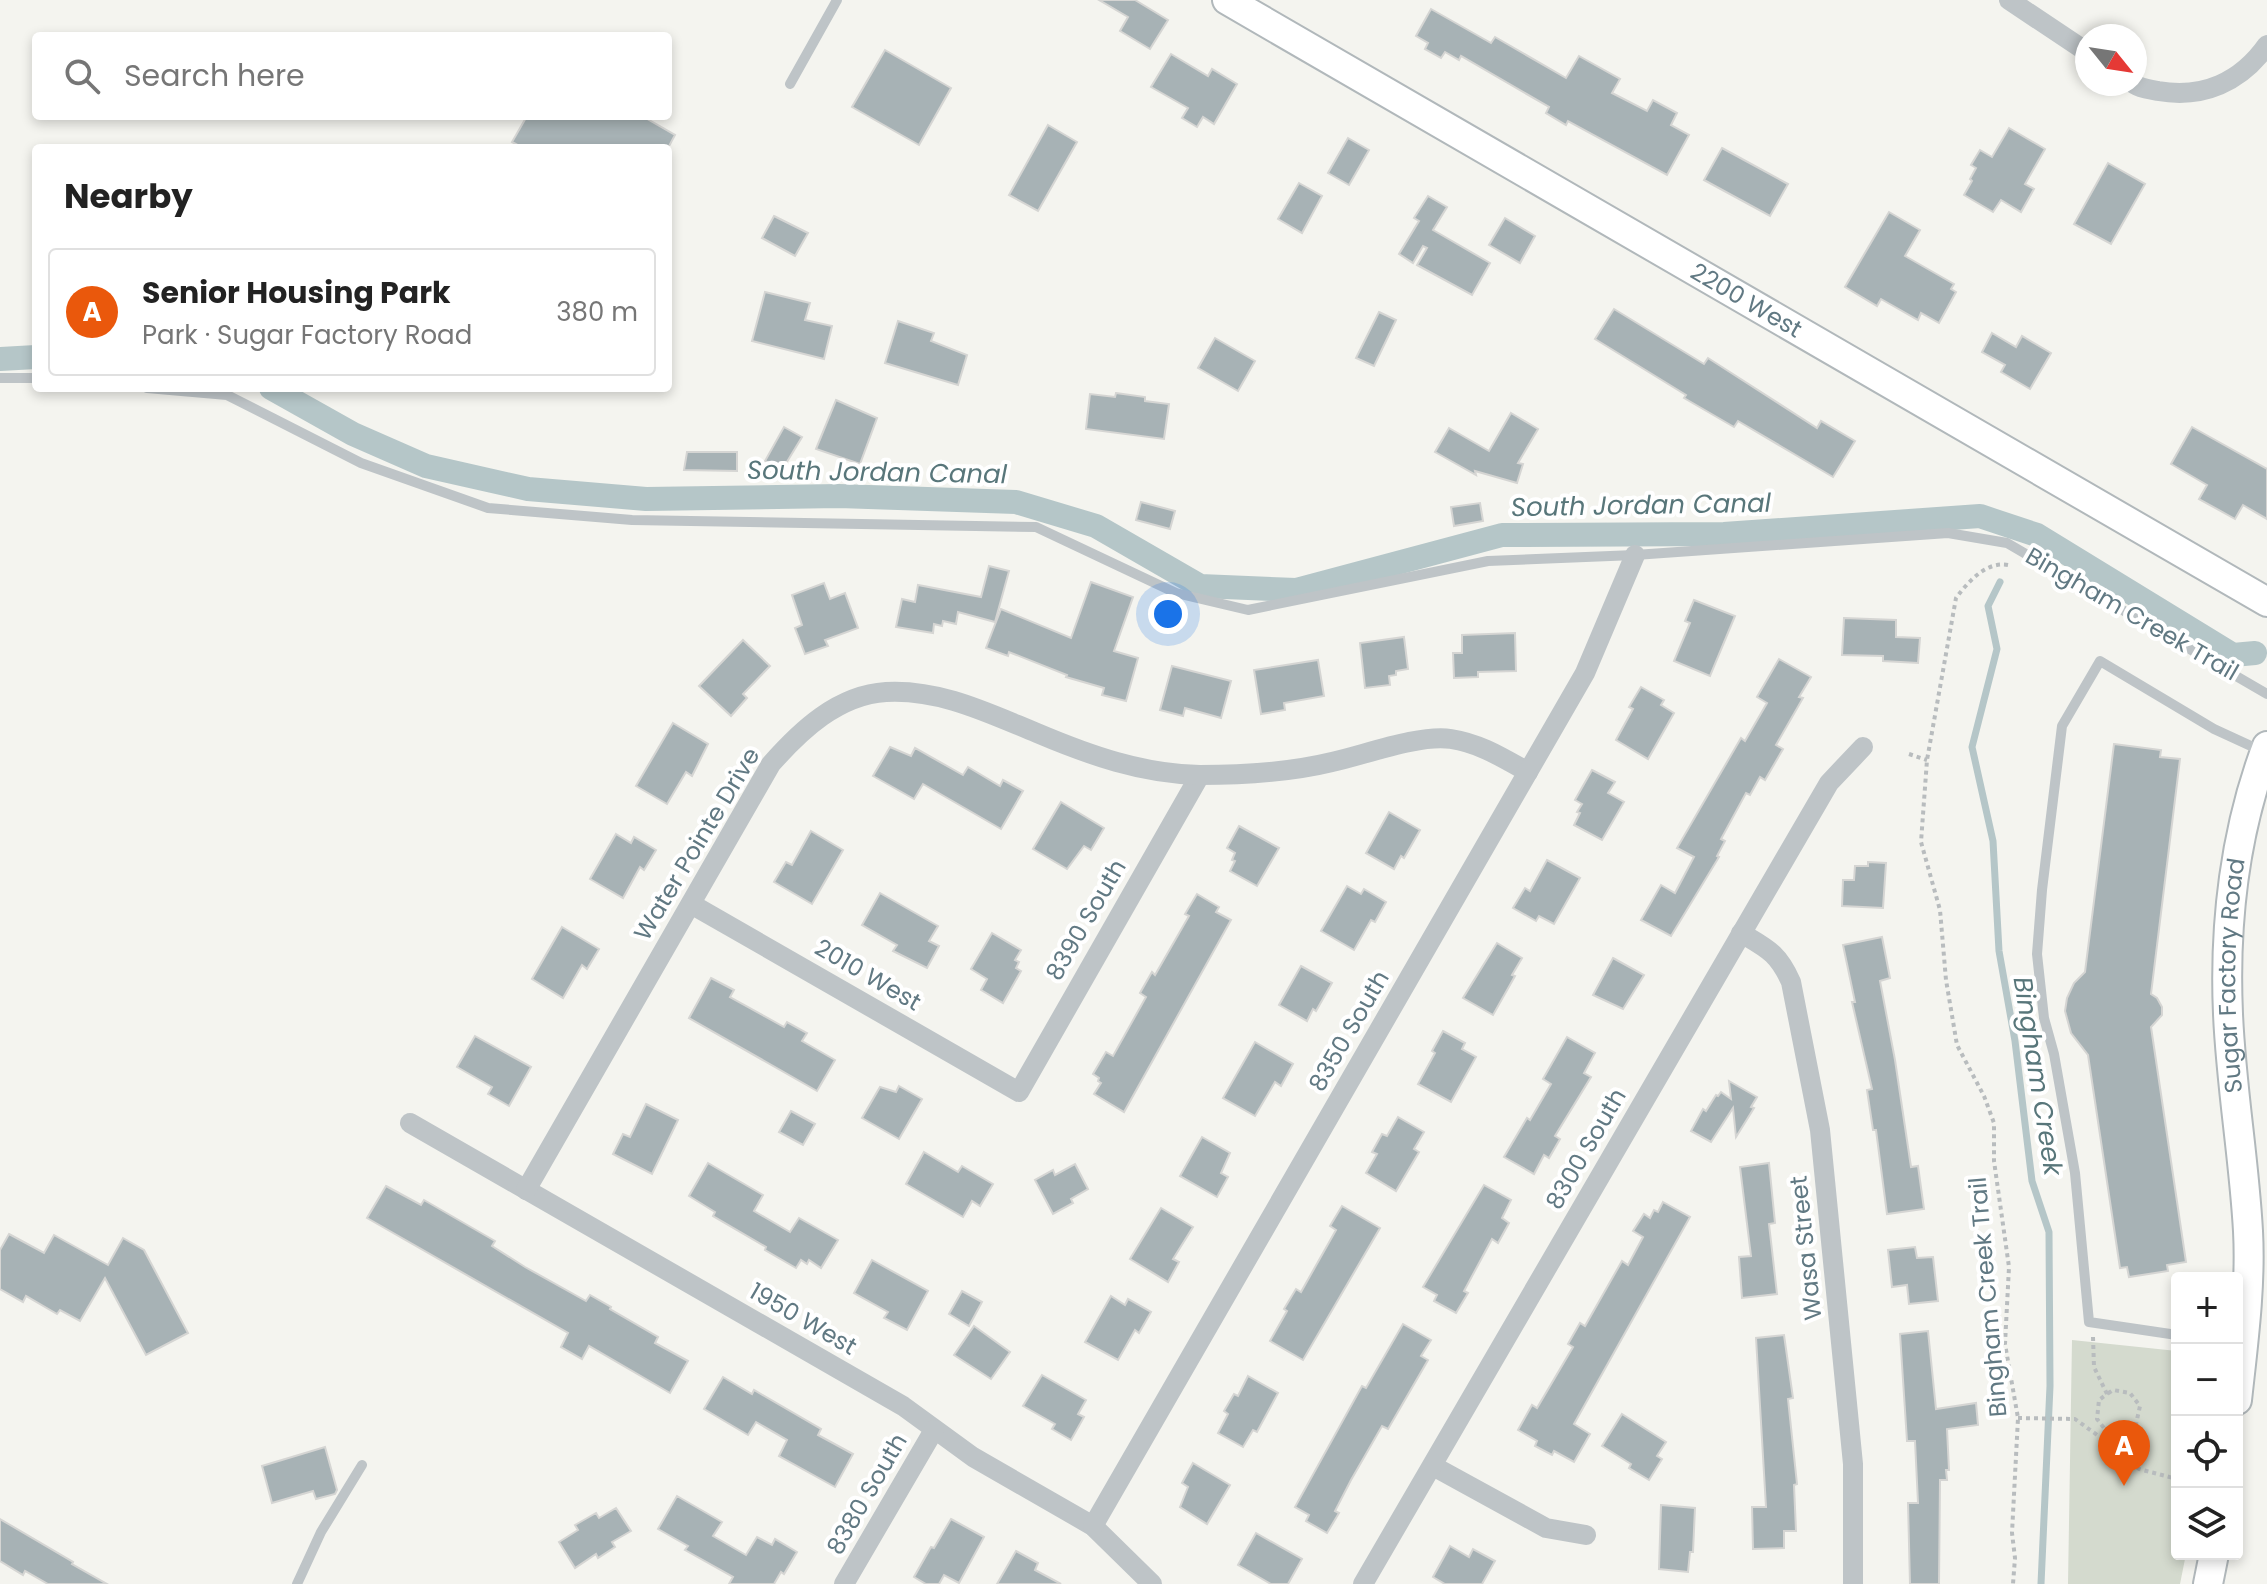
<!DOCTYPE html>
<html lang="en">
<head>
<meta charset="utf-8">
<style>
	body { margin:0; font-family:Poppins,sans-serif; background:#f6f6f6; color:#222 }
	.controls { position:absolute; right:24px; bottom:24px; display:grid; overflow:hidden; border-radius:8px; box-shadow:0 4px 12px #0003 }
	.controls button { width:72px; height:72px; display:grid; place-items:center; padding:0; border:0; border-bottom:2px solid #e0e0e0; background:#fff; color:#222; font:40px sans-serif }
	.compass { position:absolute; left:2075px; top:24px; width:72px; height:72px; border-radius:50%; background:#fff; box-shadow:0 4px 12px #0003; rotate:120deg }
	.you { position:absolute; left:1168px; top:614px; width:28px; height:28px; margin:-20px; border:6px solid #fff; border-radius:50%; background:#1a73e8; box-shadow:0 0 0 12px #1a73e833 }
	.badge { display:grid; place-items:center; width:52px; height:52px; border-radius:50%; background:#ea580c; color:#fff; font-size:26px; font-weight:700 }
	.pin { position:absolute; translate:-50% -66px; filter:drop-shadow(0 2px 4px #0008) }
	.pin::after { content:''; position:absolute; top:42px; width:28px; height:24px; background:inherit; clip-path:polygon(0 0,100% 0,50% 100%) }
	.list { margin:0; padding:0; list-style:none }
	h2 { display:flex; justify-content:space-between; align-items:center; height:104px; margin:0; padding:0 32px; font-size:34px }
	h2 small { font-size:26px; font-weight:400; color:#767676 }
	.list li { display:grid; grid-template-columns:52px 1fr auto; gap:24px; align-items:center; box-sizing:border-box; height:128px; margin:0 16px 16px; padding:0 16px; border:2px solid #e0e0e0; border-radius:8px }
	.list b { display:block; font-size:30px; white-space:nowrap }
	.list p { margin:0; font-size:26px; white-space:nowrap; color:#767676 }
	.list em { font-size:26px; font-style:normal; color:#767676 }
	.icon { flex:none; width:44px; height:44px; fill:none; stroke:currentColor; stroke-width:2; stroke-linecap:round; stroke-linejoin:round }
	.map { position:relative; flex:none; width:2267px; height:1584px; overflow:hidden }
	.search { position:absolute; background:#fff; box-shadow:0 4px 12px #0003; left:32px; top:32px; width:640px; height:88px; display:flex; align-items:center; gap:20px; box-sizing:border-box; padding:0 28px; border-radius:8px; color:#767676; font-size:30px }
	.panel { position:absolute; background:#fff; box-shadow:0 4px 12px #0003; left:32px; top:144px; width:640px; height:248px; border-radius:8px }
	.map>svg:first-child { display:block }
	.green { fill:#d4dace }
	.lines { fill:none; stroke-linecap:round; stroke-linejoin:round }
	.stream { stroke:#b5c6c8; stroke-width:7 }
	.canal { stroke:#b5c6c8; stroke-width:24 }
	.building { fill:#a7b2b5; stroke:#d5d5d3; stroke-width:2 }
	.secondary-casing { stroke:#b1b8bb; stroke-width:32 }
	.path { stroke:#b8bcbe; stroke-width:4; stroke-dasharray:4 4; stroke-linecap:butt }
	.lane { stroke:#bec4c7; stroke-width:10 }
	.street { stroke:#bec4c7; stroke-width:20 }
	.secondary { stroke:#fff; stroke-width:28 }
	.labels { text-anchor:middle; stroke-width:8; stroke-linejoin:round; paint-order:stroke }
	.street-label { font-size:24px; fill:#617983; stroke:#fff }
	.water-label { font-size:26px; font-style:italic; fill:#58767a; stroke:#fff }
</style>
</head>
<body>
<div class="map">
<svg width="2267" height="1584" viewBox="0 0 2267 1584">
	<rect width="100%" height="100%" fill="#f4f4ef"/>
	<!-- green -->
	<path class="green" d="M2072 1340 2177 1351V1554H2186L2180 1584H2068Z"/>
	<g class="lines">
		<!-- stream -->
		<path class="stream" d="M2000 582 1988 606 1997 649 1972 747 1993 841 1999 951 2015 1041 2032 1181 2049 1232 2050 1386 2041 1584"/>
		<!-- canal -->
		<g class="canal">
			<path d="M0 359 36 357"/>
			<path d="M271 388 353 434 426 466 528 489 646 499 839 496 1016 502 1096 526 1200 586 1296 590 1502 535 1724 534 1980 516 2037 535 2233 655 2255 653"/>
		</g>
	</g>
	<!-- building -->
	<g class="building">
		<path d="M1099 0H1135L1168 20 1150 49 1120 31 1128 17Z"/>
		<path d="M1431 9 1491 43 1495 37 1566 78 1579 56 1620 79 1612 93 1647 111 1653 100 1677 113 1671 125 1689 135 1667 175 1568 121 1566 125 1546 113 1549 107 1461 56 1459 60 1445 52 1441 58 1425 49 1428 43 1416 36Z"/>
		<path d="M885 50 951 88 919 145 852 107Z"/>
		<path d="M1171 54 1208 76 1212 69 1237 84 1214 124 1203 117 1197 127 1182 118 1188 108 1151 87Z"/>
		<path d="M527 116H642L675 135 668 148H523L512 142Z"/>
		<path d="M1048 125 1077 142 1038 211 1009 195Z"/>
		<path d="M2009 128 2045 149 2025 184 2034 189 2021 212 2001 200 1993 212 1964 195 1972 181 1970 179 1976 168 1971 165 1980 150 1992 157Z"/>
		<path d="M1348 138 1369 150 1349 185 1328 173Z"/>
		<path d="M1722 148 1788 184 1770 216 1704 180Z"/>
		<path d="M2108 163 2145 184 2111 244 2074 224Z"/>
		<path d="M1299 183 1322 196 1302 233 1278 219Z"/>
		<path d="M1428 196 1447 207 1433 230 1490 263 1472 295 1417 265 1427 248 1423 246 1413 263 1399 254 1419 221 1414 218Z"/>
		<path d="M1889 212 1920 230 1905 256 1954 284 1951 289 1956 292 1939 323 1921 313 1918 320 1881 299 1877 306 1845 287Z"/>
		<path d="M774 216 808 233 795 256 762 238Z"/>
		<path d="M1505 218 1535 236 1520 263 1489 245Z"/>
		<path d="M765 292 810 303 805 320 832 326 824 359 752 341Z"/>
		<path d="M1614 309 1704 364 1708 358 1817 428 1821 421 1855 441 1833 477 1738 421 1734 427 1684 398 1686 395 1595 339Z"/>
		<path d="M1379 312 1396 320 1374 366 1356 358Z"/>
		<path d="M898 321 934 333 931 341 967 355 958 385 885 363Z"/>
		<path d="M1992 333 2016 347 2022 336 2051 353 2030 389 2001 372 2005 365 1982 352Z"/>
		<path d="M1215 338 1255 361 1238 391 1198 368Z"/>
		<path d="M1116 393 1145 397V401L1169 404 1164 439 1086 429 1090 394 1115 397Z"/>
		<path d="M836 400 877 418 860 464 816 449Z"/>
		<path d="M1511 413 1538 429 1518 463 1523 464 1517 483 1475 471 1476 475 1435 452 1449 428 1489 451Z"/>
		<path d="M784 427 802 437 782 470 765 461Z"/>
		<path d="M2192 427 2267 469V519L2243 505 2235 519 2199 499 2207 485 2171 464Z"/>
		<path d="M687 452H737V471L684 470Z"/>
		<path d="M1141 502 1175 511 1170 529 1136 520Z"/>
		<path d="M1480 503 1483 521 1454 526 1451 507Z"/>
		<path d="M989 566 1009 571 995 622 958 612 956 624 943 621 942 626 934 624 933 633 896 627 902 599 915 602 918 585 981 597Z"/>
		<path d="M1091 582 1133 597 1114 651 1138 658 1126 701 1102 695 1104 688 1066 677 1067 675 1009 652 1008 656 986 648 1001 609 1071 638Z"/>
		<path d="M824 583 830 599 845 593 858 628 825 640 828 646 805 654 795 628 802 625 792 595Z"/>
		<path d="M1694 600 1735 616 1710 676 1674 661 1690 623 1685 621Z"/>
		<path d="M1844 618 1896 620V637L1920 638 1918 663 1883 661V656L1842 655Z"/>
		<path d="M1515 633 1516 671 1478 672V677L1454 678 1453 653H1462V635Z"/>
		<path d="M1404 637 1408 669 1396 671V675L1389 676 1390 685 1365 688 1360 643Z"/>
		<path d="M743 640 770 666 743 694 747 698 731 716 699 686Z"/>
		<path d="M1779 659 1811 677 1799 697 1803 698 1776 745 1783 749 1765 780 1760 777 1750 795 1746 793 1721 839 1725 841 1717 856 1719 857 1671 936 1641 920 1661 885 1675 893 1694 857 1677 848 1741 738 1745 741 1767 703 1757 697Z"/>
		<path d="M1318 660 1324 696 1284 703 1285 710 1261 714 1254 670Z"/>
		<path d="M1172 666 1231 681 1221 718 1185 708 1183 716 1160 710Z"/>
		<path d="M1641 687 1664 700 1661 705 1674 713 1648 759 1616 740 1633 709 1629 707Z"/>
		<path d="M673 723 708 744 692 776 686 772 667 804 636 786Z"/>
		<path d="M2114 744 2161 750 2160 757 2180 759 2151 994 2157 998 2162 1007V1015L2151 1027 2186 1262 2167 1265 2168 1271 2129 1277 2127 1267 2120 1268 2088 1055 2071 1033 2065 1011 2067 998 2074 983 2085 972Z"/>
		<path d="M890 747 911 756 915 748 963 775 968 767 1000 786 1003 780 1023 791 1001 829 923 784 914 799 873 776Z"/>
		<path d="M1592 770 1615 782 1608 793 1624 802 1602 840 1574 825 1580 813 1577 812 1582 804 1575 800Z"/>
		<path d="M1061 802 1104 828 1091 850 1084 846 1067 869 1033 849Z"/>
		<path d="M1389 812 1420 830 1404 858 1401 856 1394 869 1366 853Z"/>
		<path d="M1239 826 1279 848 1257 886 1230 871 1235 861 1232 860 1235 853 1227 848Z"/>
		<path d="M811 831 843 850 812 904 774 882 786 862 792 865Z"/>
		<path d="M616 834 631 843 634 837 656 850 644 870 640 867 623 898 590 879Z"/>
		<path d="M1547 860 1580 878 1554 924 1539 916 1536 921 1513 908 1525 888 1530 891Z"/>
		<path d="M1868 862 1886 863 1883 908 1842 906 1843 880H1854L1855 866H1868Z"/>
		<path d="M1347 886 1361 894 1364 889 1386 902 1375 922 1371 920 1354 950 1321 931Z"/>
		<path d="M880 893 938 926 929 941 939 946 927 968 893 951 897 945 862 925Z"/>
		<path d="M1197 894 1219 907 1216 912 1231 920 1124 1112 1094 1094 1101 1083 1098 1081 1099 1078 1093 1074 1106 1052 1113 1056 1146 997 1140 993 1152 972 1155 975 1189 916 1185 914Z"/>
		<path d="M562 927 599 949 587 969 582 965 563 998 532 979Z"/>
		<path d="M992 933 1021 950 1015 960 1019 962 1016 968 1021 971 1003 1003 981 990 987 979 971 969Z"/>
		<path d="M1882 937 1890 978 1880 981 1895 1060 1911 1167 1918 1166 1924 1209 1887 1214 1876 1130H1873L1867 1090 1872 1089 1852 1002H1855L1843 945Z"/>
		<path d="M1497 943 1522 958 1512 975 1515 976 1493 1015 1463 998Z"/>
		<path d="M1613 958 1644 975 1623 1009 1593 995Z"/>
		<path d="M1301 966 1332 983 1316 1011 1313 1009 1307 1021 1279 1005Z"/>
		<path d="M711 978 734 990 730 997 784 1027 787 1022 807 1033 802 1041 835 1060 817 1091 689 1018Z"/>
		<path d="M1443 1031 1465 1043 1462 1049 1476 1057 1451 1102 1418 1084 1435 1053 1432 1051Z"/>
		<path d="M475 1036 531 1067 509 1106 488 1094 492 1087 457 1067Z"/>
		<path d="M1567 1037 1595 1053 1584 1073 1591 1077 1555 1136 1560 1139 1549 1158 1544 1155 1534 1174 1504 1157 1527 1118 1530 1120 1551 1084 1543 1079Z"/>
		<path d="M1255 1042 1293 1064 1281 1086 1275 1082 1255 1116 1223 1098Z"/>
		<path d="M1729 1081 1757 1097 1751 1107 1754 1108 1736 1137 1733 1108 1711 1142 1691 1131 1703 1109 1706 1111 1716 1095 1718 1096 1721 1092 1731 1099Z"/>
		<path d="M899 1086 922 1099 899 1139 862 1118 880 1087 896 1092Z"/>
		<path d="M646 1104 678 1120 652 1174 613 1154 623 1134 630 1137Z"/>
		<path d="M791 1111 815 1124 803 1145 779 1132Z"/>
		<path d="M1398 1117 1424 1132 1414 1149 1419 1152 1396 1191 1366 1173 1377 1154 1372 1152 1382 1134 1387 1136Z"/>
		<path d="M1202 1137 1230 1153 1221 1173 1228 1177 1217 1197 1180 1176Z"/>
		<path d="M924 1152 958 1172 962 1166 993 1184 980 1206 972 1201 963 1217 906 1184Z"/>
		<path d="M708 1163 763 1195 754 1211 790 1232 799 1218 838 1240 821 1268 809 1260 807 1264 801 1260 796 1268 765 1250 766 1247 713 1216 715 1212 689 1196Z"/>
		<path d="M1769 1163 1775 1223 1769 1224 1777 1294 1742 1298 1739 1257 1751 1256 1740 1167Z"/>
		<path d="M1075 1164 1088 1189 1071 1199 1073 1203 1053 1214 1035 1180 1053 1170 1055 1175Z"/>
		<path d="M1484 1185 1511 1200 1502 1218 1509 1223 1498 1243 1492 1239 1464 1291 1468 1293 1456 1313 1434 1301 1437 1295 1423 1287Z"/>
		<path d="M386 1186 421 1205 424 1200 495 1241 492 1246 525 1267 586 1301 590 1295 611 1307 610 1309 658 1337 655 1343 688 1361 670 1393 589 1346 582 1359 561 1347 568 1333 367 1218Z"/>
		<path d="M1663 1202 1690 1217 1574 1424 1590 1434 1574 1462 1554 1451 1552 1455 1535 1446 1537 1441 1518 1430 1532 1405 1537 1408 1573 1347 1568 1344 1580 1323 1585 1326 1622 1261 1628 1265 1643 1237 1633 1231 1644 1214 1650 1218 1654 1210 1658 1212Z"/>
		<path d="M1342 1206 1380 1228 1303 1360 1270 1341 1287 1311 1284 1309 1296 1289 1301 1292 1336 1230 1330 1226Z"/>
		<path d="M1161 1208 1193 1227 1173 1259 1179 1262 1168 1282 1130 1259Z"/>
		<path d="M9 1234 44 1253 54 1235 108 1265 123 1238 144 1250 188 1333 146 1355 105 1278 80 1321 60 1310 57 1314 26 1296 23 1302 0 1289V1250Z"/>
		<path d="M1915 1247 1917 1258 1933 1257 1938 1301 1909 1304 1907 1285 1892 1287 1888 1250Z"/>
		<path d="M872 1260 928 1291 907 1330 884 1318 888 1312 854 1293Z"/>
		<path d="M962 1291 982 1302 969 1326 949 1314Z"/>
		<path d="M1111 1296 1125 1305 1128 1299 1151 1312 1139 1333 1135 1330 1118 1360 1085 1342Z"/>
		<path d="M1403 1324 1431 1340 1421 1356 1428 1360 1388 1429 1382 1426 1351 1480 1335 1511 1339 1513 1327 1533 1306 1521 1309 1515 1295 1507 1362 1386 1366 1388Z"/>
		<path d="M974 1326 1010 1352 991 1379 954 1355Z"/>
		<path d="M1928 1331 1936 1409 1976 1403 1978 1425 1947 1429 1949 1470H1946L1947 1480H1940L1939 1584H1910L1908 1503H1918L1915 1441H1907L1900 1334Z"/>
		<path d="M1784 1335 1793 1398 1788 1399 1797 1484 1794 1485 1796 1531H1784V1548L1753 1549 1752 1507H1766L1756 1338Z"/>
		<path d="M1042 1375 1086 1400 1078 1414 1084 1417 1071 1440 1052 1429 1055 1424 1023 1406Z"/>
		<path d="M1248 1376 1278 1393 1257 1432 1253 1430 1243 1447 1218 1433 1228 1414 1224 1411 1234 1394 1238 1396Z"/>
		<path d="M723 1377 752 1394 754 1390 821 1429 818 1435 853 1454 835 1487 779 1456 787 1440 756 1422 748 1435 704 1409Z"/>
		<path d="M1622 1414 1666 1442 1657 1456 1662 1459 1649 1480 1629 1468 1631 1464 1602 1446Z"/>
		<path d="M325 1447 337 1490 335 1494 316 1499 313 1491 272 1503 262 1466Z"/>
		<path d="M1193 1463 1230 1485 1207 1524 1180 1507 1188 1487 1182 1483Z"/>
		<path d="M677 1496 722 1522 713 1536 746 1555 757 1537 772 1545 775 1539 797 1552 784 1574 781 1572 774 1584H729L733 1577 685 1550 688 1546 658 1529Z"/>
		<path d="M1661 1505 1695 1508 1693 1552H1690L1688 1572 1659 1569Z"/>
		<path d="M616 1508 631 1531 612 1542 615 1547 598 1558 596 1554 575 1568 559 1542 578 1530 575 1525 596 1513 599 1518Z"/>
		<path d="M0 1519 73 1562 72 1564 107 1584H48L25 1571 23 1575 0 1561Z"/>
		<path d="M951 1519 984 1537 959 1583 944 1575 939 1584H926L914 1577 931 1547 934 1548Z"/>
		<path d="M1256 1533 1302 1559 1288 1584H1271L1238 1565Z"/>
		<path d="M1450 1546 1469 1557 1473 1549 1495 1561 1482 1584H1445L1433 1577Z"/>
		<path d="M1016 1551 1038 1563 1035 1570 1061 1584H997Z"/>
	</g>
	<g class="lines">
		<defs>
			<g id="secondary">
				<path id="s1" d="M1227 0 2267 602"/>
				<path id="s2" d="M2237 1400C2243 1345 2251 1287 2248 1231 2244 1158 2231 1086 2228 1014 2224 924 2235 830 2267 746"/>
				<path d="M2208 1584 2214 1554"/>
			</g>
		</defs>
		<!-- secondary casing -->
		<use href="#secondary" class="secondary-casing"/>
		<!-- path -->
		<g class="path">
			<path d="M2008 565C1986 561 1968 582 1956 598L1927 760 1921 842 1940 910 1946 980 1957 1045 1984 1096 1994 1123V1161L2009 1267 2005 1344 2018 1418 2012 1533 2015 1558 2013 1584"/>
			<path d="M1909 754 1927 760"/>
			<path d="M2093 1337 2094 1367 2107 1394 2099 1400 2097 1419 2107 1432 2123 1434 2136 1424 2140 1406 2130 1393 2113 1390 2107 1394"/>
			<path d="M2018 1418 2075 1419 2118 1450 2139 1469 2177 1479"/>
		</g>
		<!-- lane -->
		<g class="lane">
			<path d="M790 84 837 0"/>
			<path d="M0 378H36"/>
			<path d="M147 388 227 395 361 463 488 508 632 520 1036 527 1176 593 1248 610 1488 561 1635 555 1948 533 2007 543 2267 694"/>
			<path d="M2177 1335 2089 1322 2075 1173 2054 1054 2044 1018 2037 954 2042 890 2062 726 2100 661 2214 729 2264 752"/>
			<path d="M297 1584 321 1532 362 1465"/>
		</g>
		<!-- street -->
		<g class="street">
			<path d="M2009 0 2087 52"/>
			<path d="M2134 84C2142 89 2149 89 2158 91 2203 99 2241 82 2267 45"/>
			<path d="M691 904 1019 1092 1200 775"/>
			<path d="M1741 933C1768 949 1778 953 1791 982L1820 1130 1853 1464V1584"/>
			<path d="M410 1123 903 1406 973 1457 1093 1526 1152 1584"/>
			<path d="M526 1190 771 764C801 730 838 695 886 692 940 689 988 713 1037 733 1089 755 1142 774 1200 775 1243 775 1291 772 1332 762 1364 755 1420 734 1451 739 1479 743 1503 758 1528 772"/>
			<path d="M1433 1466 1546 1528 1586 1535"/>
			<path d="M1093 1526 1585 673 1635 555"/>
			<path d="M844 1584 934 1430"/>
			<path d="M1363 1584 1829 783 1863 747"/>
		</g>
		<!-- secondary -->
		<use href="#secondary" class="secondary"/>
	</g>
	<g class="labels">
		<!-- street labels -->
		<g class="street-label">
			<text dy="8" stroke="none"><textPath href="#s1" startOffset="600">2200 West</textPath></text>
			<text transform="translate(2132 614) rotate(30)" y="8">Bingham Creek Trail</text>
			<text transform="translate(697 844) rotate(-59)" y="8">Water Pointe Drive</text>
			<text transform="translate(1086 920) rotate(-60)" y="8">8390 South</text>
			<text transform="translate(868 975) rotate(30)" y="8">2010 West</text>
			<text dy="8" stroke="none"><textPath href="#s2" startOffset="426">Sugar Factory Road</textPath></text>
			<text transform="translate(1349 1031) rotate(-60)" y="8">8350 South</text>
			<text transform="translate(1586 1149) rotate(-60)" y="8">8300 South</text>
			<text transform="translate(1806 1248) rotate(-96)" y="8">Wasa Street</text>
			<text transform="translate(1988 1297) rotate(-95)" y="8">Bingham Creek Trail</text>
			<text transform="translate(803 1319) rotate(30)" y="8">1950 West</text>
			<text transform="translate(867 1494) rotate(-60)" y="8">8380 South</text>
		</g>
		<!-- water labels -->
		<g class="water-label">
			<text transform="translate(877 472) rotate(1)" y="9">South Jordan Canal</text>
			<text transform="translate(1641 505) rotate(-1)" y="9">South Jordan Canal</text>
			<text transform="translate(2038 1076) rotate(81)" y="9">Bingham Creek</text>
		</g>
	</g>
</svg>
<div class="controls">
<button>+</button>
<button>−</button>
<button><svg class="icon" aria-label="locate" viewBox="0 0 24 24"><circle cx="12" cy="12" r="6"/><path d="M12 2v4M12 18v4M2 12h4M18 12h4"/></svg></button>
<button><svg class="icon" aria-label="layers" viewBox="0 0 24 24"><path d="M12 4l9 5-9 5-9-5zM3 14l9 5 9-5"/></svg></button>
</div>
<svg class="compass" viewBox="-18 -18 36 36"><path d="M0-13l5 13h-10z" fill="#e53935"/><path d="M0 13l5-13h-10z" fill="#767676"/></svg>
<div class="you"></div>
<div class="pin badge" style="left:2124px;top:1486px">A</div>
<div class="search"><svg class="icon" aria-label="search" viewBox="0 0 24 24"><circle cx="10" cy="10" r="6"/><path d="M15 15l6 6"/></svg>Search here</div>
<section class="panel">
<h2>Nearby<small></small></h2>
<ul class="list">
<li><span class="badge">A</span><div><b>Senior Housing Park</b><p>Park · Sugar Factory Road</p></div><em>380 m</em></li>
</ul>
</section>
</div>
</body>
</html>
